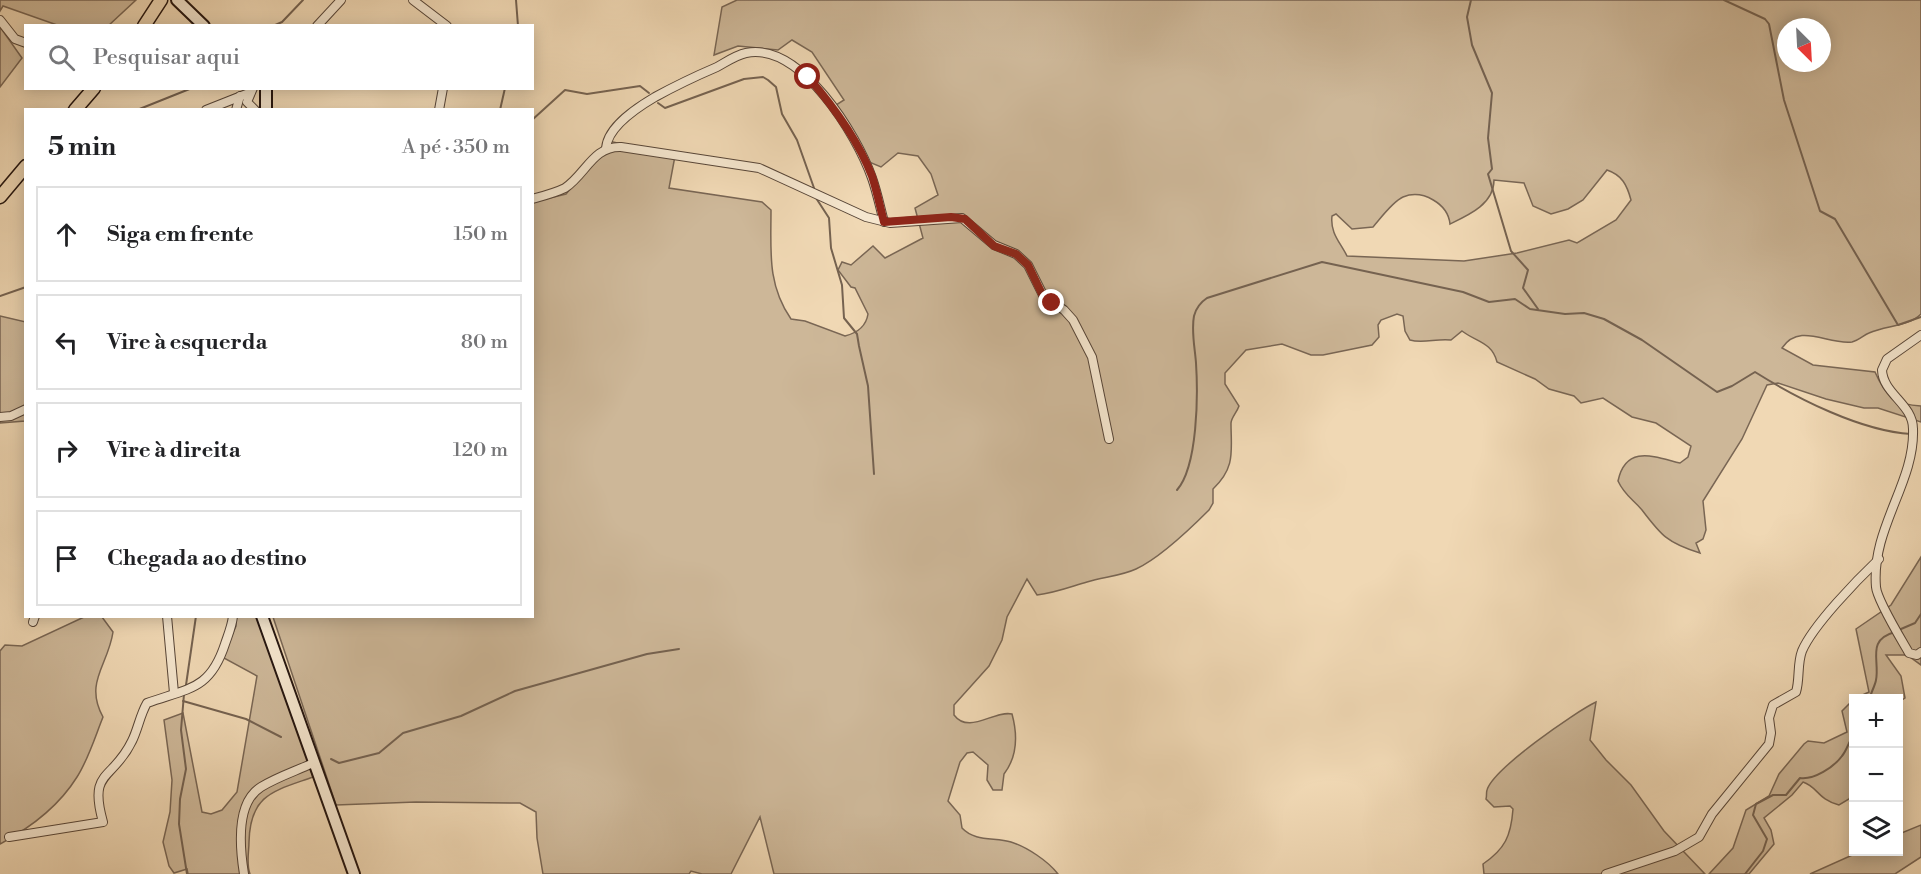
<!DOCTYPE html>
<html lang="pt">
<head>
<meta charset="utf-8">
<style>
	body { margin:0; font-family:"Libre Bodoni",serif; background:#f6f6f6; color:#202124 }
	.controls { position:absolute; right:18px; bottom:18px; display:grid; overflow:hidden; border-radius:0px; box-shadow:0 3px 15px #0003 }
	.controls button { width:54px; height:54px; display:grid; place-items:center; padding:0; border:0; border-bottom:2px solid #e0e0e0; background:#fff; color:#202124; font:30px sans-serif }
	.compass { position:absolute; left:1777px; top:18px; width:54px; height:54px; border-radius:50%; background:#fff; box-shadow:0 3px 15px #0003; rotate:156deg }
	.stop { position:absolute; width:18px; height:18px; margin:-14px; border:4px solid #8f2418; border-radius:50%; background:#fff }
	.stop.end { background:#8f2418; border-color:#fff; box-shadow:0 2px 6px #0008 }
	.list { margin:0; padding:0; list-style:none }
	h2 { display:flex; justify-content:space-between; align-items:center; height:78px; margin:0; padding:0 24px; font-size:26px }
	h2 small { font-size:20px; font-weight:400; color:#757577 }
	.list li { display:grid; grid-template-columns:39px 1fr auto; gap:18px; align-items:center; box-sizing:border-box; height:96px; margin:0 12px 12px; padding:0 12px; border:2px solid #e0e0e0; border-radius:0px }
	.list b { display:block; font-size:22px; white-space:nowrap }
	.list em { font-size:20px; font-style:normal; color:#757577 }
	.icon { flex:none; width:33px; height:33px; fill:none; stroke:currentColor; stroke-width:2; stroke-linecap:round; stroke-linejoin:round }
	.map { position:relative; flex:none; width:1921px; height:874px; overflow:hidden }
	.search { position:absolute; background:#fff; box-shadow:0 3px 15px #0003; left:24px; top:24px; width:510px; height:66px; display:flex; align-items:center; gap:15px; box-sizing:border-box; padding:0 21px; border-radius:0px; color:#757577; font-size:22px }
	.panel { position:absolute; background:#fff; box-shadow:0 3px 15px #0003; left:24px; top:108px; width:510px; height:510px; border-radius:0px }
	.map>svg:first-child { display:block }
	.green { fill:#cdb798; stroke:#796654; stroke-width:1.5; fill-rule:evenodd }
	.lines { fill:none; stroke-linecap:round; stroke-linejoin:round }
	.stream { stroke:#756250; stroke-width:2 }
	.street-casing { stroke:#584638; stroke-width:10 }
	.secondary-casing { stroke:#25150f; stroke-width:14 }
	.primary-casing { stroke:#25150f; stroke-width:15 }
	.street { stroke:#f5e6ce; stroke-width:8 }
	.secondary { stroke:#f5e6ce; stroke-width:10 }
	.primary { stroke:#f0d8b4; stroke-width:12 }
	.route { stroke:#8f2418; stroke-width:8 }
</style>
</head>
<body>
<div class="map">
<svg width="1921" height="874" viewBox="0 0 1921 874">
	<rect width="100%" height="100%" fill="#f0d8b4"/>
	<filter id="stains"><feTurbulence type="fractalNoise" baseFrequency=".00333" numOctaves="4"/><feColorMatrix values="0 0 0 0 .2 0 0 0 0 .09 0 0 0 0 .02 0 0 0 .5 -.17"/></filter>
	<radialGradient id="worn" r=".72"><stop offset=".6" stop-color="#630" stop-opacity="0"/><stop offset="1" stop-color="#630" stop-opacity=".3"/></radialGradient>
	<!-- green -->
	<g class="green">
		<path d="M0 0H136L108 26 57 25 3 6 0 11Z"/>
		<path d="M737 0H1921V314C1908 327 1886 325 1869 333 1864 335 1858 341 1852 342 1827 345 1800 322 1782 348L1813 365 1875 372C1885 395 1895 405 1921 406V422L1878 408H1864L1826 399 1778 383 1767 385 1742 439 1703 501 1706 530 1703 539 1696 543 1700 553C1667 543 1661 535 1642 510 1633 499 1625 496 1618 481 1626 444 1655 457 1680 463L1688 457 1691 446 1656 423 1632 417 1603 398 1581 403 1574 396 1549 389 1535 379 1497 362C1492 342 1476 342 1462 331L1451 340C1437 338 1423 344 1410 340L1405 331 1403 316 1397 314 1381 320 1378 325 1379 337 1372 345 1323 355H1311L1282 344 1246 350 1225 373V384L1239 406C1237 412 1231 418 1231 423 1231 451 1236 467 1213 489V503L1209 510C1190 529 1160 558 1136 569 1121 576 1103 577 1087 582 1070 587 1055 593 1037 595L1027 579 1007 617 1002 640 989 666 954 705V715C969 735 994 710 1012 714 1018 736 1017 757 1004 774L1002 790H993L987 780 988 765 973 752 967 753 960 762 948 801 960 815 962 828C975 842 995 837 1011 842 1027 847 1048 861 1058 874H774L760 817 731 874H702L691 871 689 874H543L537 838 536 812 520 803 416 802 336 805 273 617 532 616 533 202 566 194 609 141 675 156 669 188 762 202 771 210C771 251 767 284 791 319L805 321 845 336C857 333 866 327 868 314L855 288 851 287 838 270 842 262 851 265 873 246 885 258 923 238 915 208 938 195 931 174 918 156 898 153 881 167 869 162 836 105 844 100 812 52 792 40 778 50 738 46 714 55 722 7ZM1786 27H1822V63H1786ZM1607 170C1622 175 1627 185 1631 200L1616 220 1577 243 1569 240 1517 253 1464 261 1347 256C1340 242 1330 233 1332 216L1336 214 1352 229 1373 227C1381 218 1392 202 1403 197 1423 189 1448 204 1450 224 1469 215 1494 204 1494 180L1524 183 1533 206 1551 214 1568 209 1583 200Z"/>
		<path d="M0 27 22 58 0 87Z"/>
		<path d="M0 316 26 322 25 421 0 423Z"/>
		<path d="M1921 557V665L1907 655H1886L1901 676 1905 698 1899 702 1898 698H1856L1869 692 1856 629 1891 605Z"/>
		<path d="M84 617H102L113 632C108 666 84 682 103 717 95 737 88 760 77 777 59 806 30 828 0 844V651L5 645 22 646Z"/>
		<path d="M236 617H260L313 777C274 791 250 794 249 842 249 852 246 864 250 874H188L187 869 174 873 169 866 163 842 170 812 172 780 164 720 183 713 202 812 211 814 222 810 237 792 257 676 222 657 236 626Z"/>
		<path d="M1853 700 1854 789 1849 799 1839 805C1817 799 1818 787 1803 782L1792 795 1764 818 1771 830 1774 844 1749 874H1709L1733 848 1746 810 1769 796 1779 774 1804 744 1808 741 1824 743 1847 732 1842 711Z"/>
		<path d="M1596 702 1590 740 1606 760 1631 785 1664 831 1705 874H1484L1483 864C1505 849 1511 836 1513 809L1510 806 1494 807 1486 799C1487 796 1486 793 1487 790 1493 769 1575 712 1596 702Z"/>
		<path d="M1921 825V857L1895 874H1810L1859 852H1898L1899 834Z"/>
	</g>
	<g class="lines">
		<!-- stream -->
		<g class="stream">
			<path d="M516 0 518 26"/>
			<path d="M1471 0 1467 17 1472 45 1492 93 1488 138 1492 169 1488 174 1511 251 1528 270 1523 288 1538 309"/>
			<path d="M1724 0 1765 19 1769 24 1784 100 1820 211 1835 219 1898 325 1921 317"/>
			<path d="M273 26 282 22 303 0"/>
			<path d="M658 103 665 108 744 79 763 77 768 80 776 87 782 114 797 140 814 188"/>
			<path d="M137 110 192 88"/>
			<path d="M500 110 505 88"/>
			<path d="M532 120 565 90 587 94 640 86 649 93"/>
			<path d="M816 198 829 218 831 248 842 285 844 318 857 334 859 346 868 386 874 474"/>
			<path d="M0 296 26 287"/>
			<path d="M1177 490C1198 466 1198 394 1196 363 1195 348 1191 331 1194 316 1196 308 1201 302 1207 298L1322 262 1463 292 1489 302 1515 299 1530 309 1565 314 1584 313 1604 319 1642 340 1717 392 1732 386 1755 372C1798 399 1861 431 1911 434"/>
			<path d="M1901 629 1915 623 1921 614"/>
			<path d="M186 685 196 616"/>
			<path d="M184 694 181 730 186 769 180 799 179 824 187 874"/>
			<path d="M1870 698C1871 692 1875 686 1876 680 1880 660 1866 640 1895 632"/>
			<path d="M183 701 246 719 281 737"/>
			<path d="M331 759 339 763 379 753 403 733 461 716 515 691 647 654 679 649"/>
			<path d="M1745 874 1763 851 1767 839 1753 815 1756 804 1773 795H1786L1800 778C1814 780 1834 767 1842 756 1847 750 1849 741 1854 734"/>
		</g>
		<defs>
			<g id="street">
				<path d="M413 0 447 26"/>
				<path d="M0 20 15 39 26 43"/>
				<path d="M317 26 341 0"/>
				<path d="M253 88 247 102 255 110"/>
				<path d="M206 110 249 93"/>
				<path d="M236 110 240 96"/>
				<path d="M439 110 443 88"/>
				<path d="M606 148C608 126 638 107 655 97 675 86 696 76 717 67 726 62 736 55 746 53 801 42 857 135 872 178 877 192 880 207 884 222"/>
				<path d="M532 199C543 196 555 193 565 188 586 174 593 146 621 147L759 168 866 217 890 223 962 218 994 245 1016 254 1028 265 1044 297 1064 310 1073 320 1092 357 1109 439"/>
				<path d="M1921 335 1887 359 1882 370C1883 394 1913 404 1913 429 1915 483 1871 528 1876 587 1877 600 1901 639 1909 653L1917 655 1921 652"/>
				<path d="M0 417 11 416 26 409"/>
				<path d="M167 616 174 693"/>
				<path d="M33 622 35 616"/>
				<path d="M9 837 103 822C88 769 113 781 132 741 138 729 140 715 147 703 189 688 210 690 225 644 228 635 232 626 233 616"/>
				<path d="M244 874C240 849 235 803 261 787 277 777 296 771 313 763"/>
				<path d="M1606 874 1675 851 1699 837 1712 814 1769 744 1771 733 1769 718 1773 705 1796 692C1800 679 1797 664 1802 651 1813 625 1858 579 1879 559"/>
			</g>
			<g id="secondary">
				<path d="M177 0 204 26"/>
				<path d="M266 88V110"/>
				<path d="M262 616 354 874"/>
			</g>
			<g id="primary">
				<path d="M144 26 161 0"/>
				<path d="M75 110 94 88"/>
				<path d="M0 197 26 166"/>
			</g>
		</defs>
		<!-- street casing -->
		<use href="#street" class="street-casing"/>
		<!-- secondary casing -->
		<use href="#secondary" class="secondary-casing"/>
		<!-- primary casing -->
		<use href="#primary" class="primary-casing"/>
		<!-- street -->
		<use href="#street" class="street"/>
		<!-- secondary -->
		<use href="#secondary" class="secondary"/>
		<!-- primary -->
		<use href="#primary" class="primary"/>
	</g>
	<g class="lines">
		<!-- route -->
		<path class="route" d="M808 77C833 106 858 140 872 176 877 191 880 207 884 222L951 217 965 219 994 246 1016 254 1028 265 1042 294 1052 303"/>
	</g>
	<rect width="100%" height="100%" filter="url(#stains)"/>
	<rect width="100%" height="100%" fill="url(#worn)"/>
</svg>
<div class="controls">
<button>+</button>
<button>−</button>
<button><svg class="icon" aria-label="layers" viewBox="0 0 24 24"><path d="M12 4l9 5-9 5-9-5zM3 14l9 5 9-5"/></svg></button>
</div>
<svg class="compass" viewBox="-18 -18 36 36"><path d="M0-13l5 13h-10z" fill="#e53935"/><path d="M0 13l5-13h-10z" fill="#757577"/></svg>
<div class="stop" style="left:808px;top:77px"></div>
<div class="stop end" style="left:1052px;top:303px"></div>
<div class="search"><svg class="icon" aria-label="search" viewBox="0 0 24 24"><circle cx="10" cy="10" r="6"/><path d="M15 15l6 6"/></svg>Pesquisar aqui</div>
<section class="panel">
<h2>5 min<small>A pé · 350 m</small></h2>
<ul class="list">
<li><svg class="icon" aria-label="ahead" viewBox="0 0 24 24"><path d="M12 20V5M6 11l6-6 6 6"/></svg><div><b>Siga em frente</b></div><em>150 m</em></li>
<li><svg class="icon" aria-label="left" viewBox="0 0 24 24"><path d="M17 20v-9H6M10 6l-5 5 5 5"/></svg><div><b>Vire à esquerda</b></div><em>80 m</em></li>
<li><svg class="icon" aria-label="right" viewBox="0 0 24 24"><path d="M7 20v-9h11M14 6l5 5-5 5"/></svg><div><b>Vire à direita</b></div><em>120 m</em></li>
<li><svg class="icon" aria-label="arrive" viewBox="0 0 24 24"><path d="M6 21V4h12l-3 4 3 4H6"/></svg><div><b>Chegada ao destino</b></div></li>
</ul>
</section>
</div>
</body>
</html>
